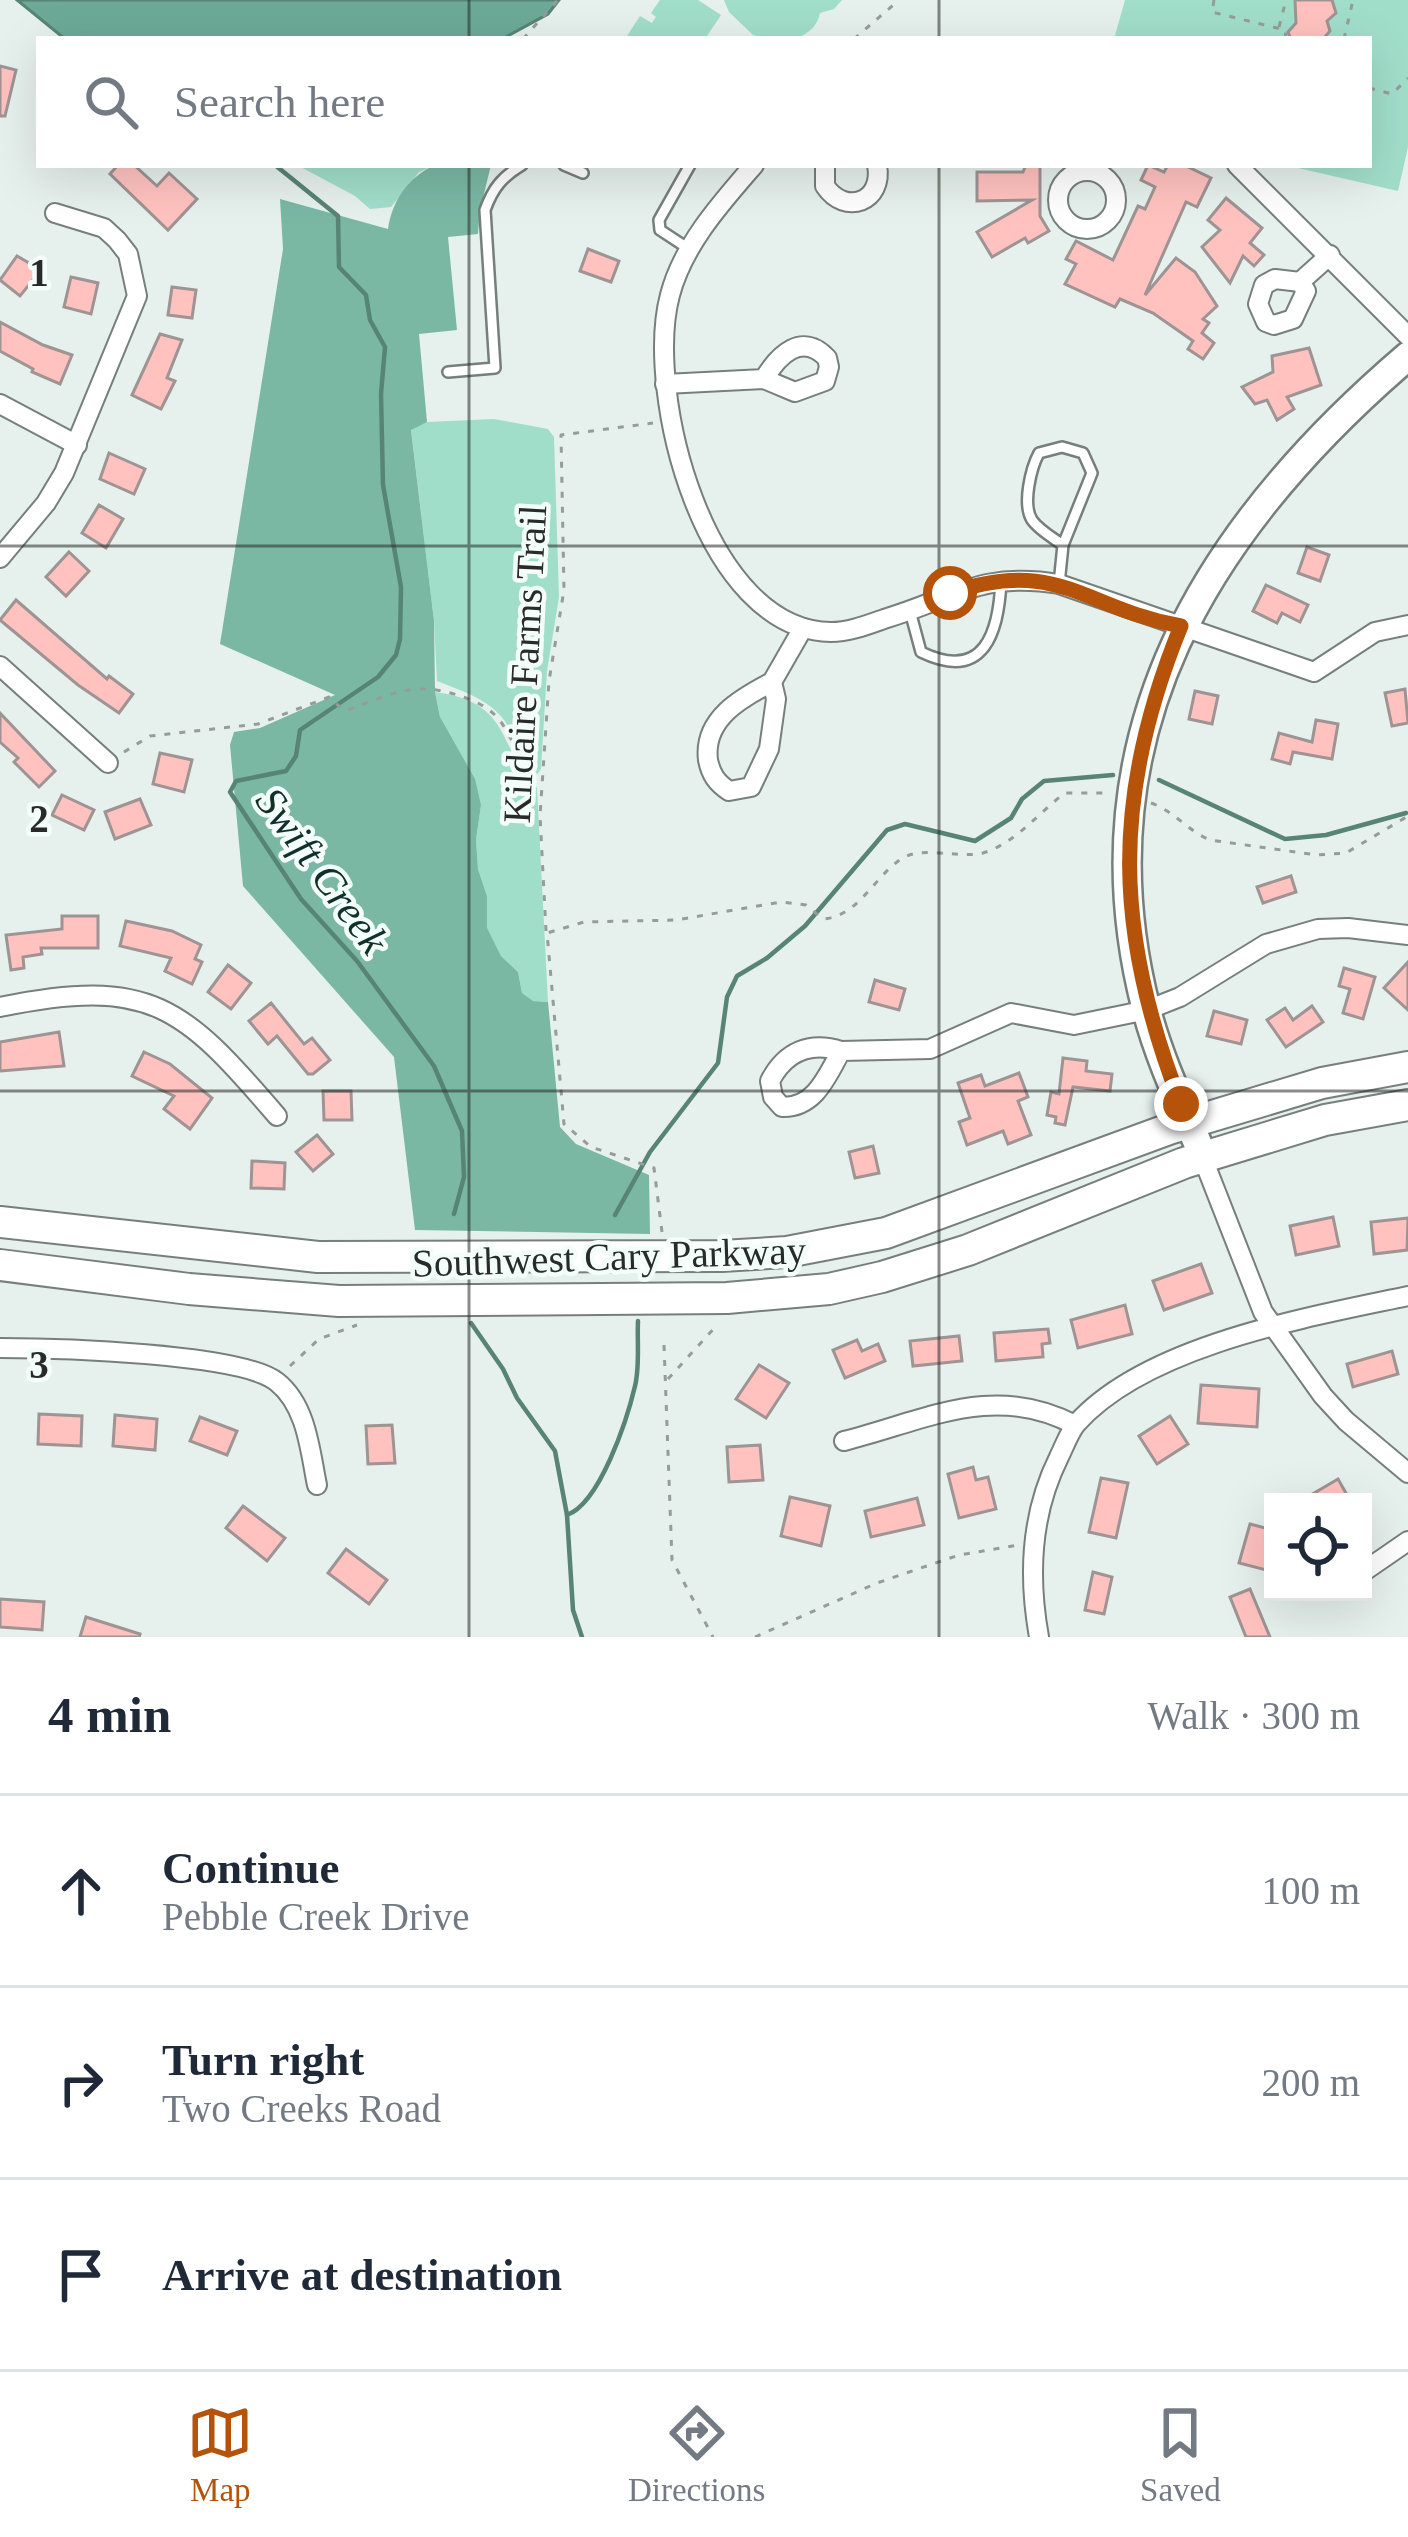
<!DOCTYPE html>
<html lang="en">
<head>
<meta charset="utf-8">
<style>
	body { margin:0; font-family:"Times New Roman",serif; background:#f6f6f7; color:#1f2937 }
	.controls { position:absolute; right:36px; bottom:36px; display:grid; overflow:hidden; border-radius:0px; box-shadow:0 12px 48px #0002 }
	.controls button { width:108px; height:108px; display:grid; place-items:center; padding:0; border:0; border-bottom:3px solid #e0e1e3; background:#fff; color:#1f2937; font:60px sans-serif }
	.stop { position:absolute; width:36px; height:36px; margin:-27px; border:9px solid #b45309; border-radius:50%; background:#fff }
	.stop.end { background:#b45309; border-color:#fff; box-shadow:0 3px 12px #0008 }
	.list { margin:0; padding:0; list-style:none }
	h2 { display:flex; justify-content:space-between; align-items:center; height:156px; margin:0; padding:0 48px; font-size:51px }
	h2 small { font-size:39px; font-weight:400; color:#747a83 }
	.list li { display:grid; grid-template-columns:78px 1fr auto; gap:36px; align-items:center; box-sizing:border-box; height:192px; padding:0 48px; border-top:3px solid #e0e1e3 }
	.list b { display:block; font-size:45px; white-space:nowrap }
	.list p { margin:0; font-size:39px; white-space:nowrap; color:#747a83 }
	.list em { font-size:39px; font-style:normal; color:#747a83 }
	.icon { flex:none; width:66px; height:66px; fill:none; stroke:currentColor; stroke-width:2; stroke-linecap:round; stroke-linejoin:round }
	.map { position:relative; flex:none; width:1408px; height:1637px; overflow:hidden }
	.search { position:absolute; background:#fff; box-shadow:0 12px 48px #0002; left:36px; right:36px; top:36px; height:132px; display:flex; align-items:center; gap:30px; box-sizing:border-box; padding:0 42px; border-radius:0px; color:#747a83; font-size:45px }
	.sheet { height:732px; background:#fff }
	nav { display:flex; justify-content:space-around; align-items:center; box-sizing:border-box; height:168px; border-top:3px solid #e0e1e3; background:#fff; font-size:33px; color:#747a83 }
	nav a { display:grid; justify-items:center; gap:6px }
	nav .on { color:#b45309 }
	.map>svg:first-child { display:block }
	.green { fill:#a1deca }
	.forest { fill:#7ab8a4 }
	.water { fill:#6caa97; stroke:#588476; stroke-width:3 }
	.lines { fill:none; stroke-linecap:round; stroke-linejoin:round }
	.stream { stroke:#588476; stroke-width:4.5 }
	.building { fill:#ffc2bf; stroke:#9d9493; stroke-width:3 }
	.lane-casing { stroke:#777f7c; stroke-width:14 }
	.street-casing { stroke:#777f7c; stroke-width:22 }
	.secondary-casing { stroke:#777f7c; stroke-width:32 }
	.primary-casing { stroke:#777f7c; stroke-width:34 }
	.path { stroke:#959c99; stroke-width:3; stroke-dasharray:6 9; stroke-linecap:butt }
	.lane { stroke:#fff; stroke-width:9 }
	.street { stroke:#fff; stroke-width:18 }
	.secondary { stroke:#fff; stroke-width:27 }
	.primary { stroke:#fff; stroke-width:30 }
	.route { stroke:#b45309; stroke-width:15 }
	.grid { fill:none; stroke:#282b2a; stroke-width:3; stroke-opacity:0.55 }
	.labels { text-anchor:middle; stroke-width:9; stroke-linejoin:round; paint-order:stroke }
	.street-label { font-size:39px; fill:#282b2a; stroke:#f3fdf9 }
	.water-label { font-size:42px; font-style:italic; fill:#113027; stroke:#f3fdf9 }
	.grid-label { font-size:39px; text-anchor:middle; font-weight:bold; fill:#282b2a; stroke:#f3fdf9; stroke-width:9; stroke-linejoin:round; paint-order:stroke }
</style>
</head>
<body>
<div class="map">
<svg width="1408" height="1637" viewBox="0 0 1408 1637">
	<rect width="100%" height="100%" fill="#e6f0ec"/>
	<!-- green -->
	<g class="green">
		<path d="M660 0H698L721 15 705 39H625L640 16 652 23 656 17 651 13Z"/>
		<path d="M724 0H842L834 9 820 13C814 42 777 45 753 35L729 12Z"/>
		<path d="M1125 0H1408V147L1398 191 1285 165H1369V39H1114Z"/>
		<path d="M297 165H435L419 172 391 207 370 209 355 196Z"/>
		<path d="M494 419 548 429 554 437 559 597 547 671 541 769 536 776C518 764 519 743 508 726 493 700 464 692 437 681L434 621 411 429 427 422Z"/>
		<path d="M435 692C514 702 496 749 537 788L548 1002 532 1001 522 993 518 972 501 956 487 929V896L478 869 476 840 481 805 440 717Z"/>
	</g>
	<!-- forest -->
	<path class="forest" d="M435 165H491L480 210 478 234 448 237 457 330 419 334 427 422 411 430 434 621 435 692 440 717 475 779 481 805 476 840 478 869 487 896V928L501 956 518 972 522 993 533 1001 548 1002 560 1127 576 1144 649 1175 650 1234 415 1230 394 1057 243 886 230 745 234 732 260 728 335 695 220 644 283 249 280 199 388 229C392 201 408 177 435 165Z"/>
	<!-- water -->
	<path class="water" d="M17 0H559L548 14 502 39H65Z"/>
	<g class="lines">
		<!-- stream -->
		<g class="stream">
			<path d="M275 165 338 216 339 267 366 295 370 320 385 347 381 394 383 485 401 587 400 639 396 655 378 677 300 730 296 756 286 771 236 781 230 792 301 899 357 961 434 1066 462 1131 464 1177 454 1214"/>
			<path d="M1159 780 1285 839 1326 835 1406 813"/>
			<path d="M615 1215 650 1152 718 1063 727 997 737 976 767 958 805 926 887 830 905 824 975 841 1011 818 1022 799 1044 781 1113 775"/>
			<path d="M471 1323 503 1369 517 1398 555 1451 567 1515 573 1610 582 1637"/>
			<path d="M567 1515C600 1503 627 1420 635 1386 640 1366 637 1342 638 1321"/>
		</g>
	</g>
	<!-- building -->
	<g class="building">
		<path d="M1295 0H1332L1336 13 1327 21 1330 31 1323 39H1291L1288 32 1296 23Z"/>
		<path d="M0 66 16 70 5 116H0Z"/>
		<path d="M118 165H134L157 186 169 173 197 199 168 230 110 174Z"/>
		<path d="M1026 165H1040V216L1049 231 1028 243 1025 238 992 257 977 232 1032 200 977 201V172H1023Z"/>
		<path d="M1148 165 1164 172 1168 165H1184L1211 178 1197 207 1186 202 1145 295 1176 258 1195 272 1217 306 1203 319 1209 323 1202 333 1214 343 1203 359 1188 349 1193 341 1153 313 1120 299 1115 307 1065 284 1076 264 1066 259 1076 241 1113 260 1138 206 1145 209 1155 187 1141 180Z"/>
		<path d="M1226 198 1262 228 1250 243 1264 255 1254 266 1243 256 1230 283 1202 247 1220 230 1208 220Z"/>
		<path d="M588 249 619 261 611 282 580 271Z"/>
		<path d="M17 256 41 270 20 296 0 280Z"/>
		<path d="M71 277 98 283 91 314 64 307Z"/>
		<path d="M172 287 196 290 192 318 168 315Z"/>
		<path d="M0 322 43 345 72 355 60 384 32 372 33 369 0 351Z"/>
		<path d="M160 334 182 340 167 378 175 381 161 409 132 395Z"/>
		<path d="M1309 348 1321 385 1287 397 1294 409 1277 420 1267 400 1255 404 1242 387 1273 372 1272 356Z"/>
		<path d="M109 453 145 469 134 494 100 479Z"/>
		<path d="M99 505 123 519 106 548 82 533Z"/>
		<path d="M1307 547 1329 555 1320 581 1298 573Z"/>
		<path d="M69 552 89 571 66 596 46 577Z"/>
		<path d="M1266 585 1308 605 1300 622 1282 613 1277 623 1253 611Z"/>
		<path d="M16 600 107 679 109 676 133 694 119 713 78 685 0 620Z"/>
		<path d="M1405 689 1408 723 1392 726 1385 693Z"/>
		<path d="M1195 691 1218 696 1212 724 1189 719Z"/>
		<path d="M0 713 55 771 39 787 14 762 18 758 0 742Z"/>
		<path d="M1316 720 1338 724 1332 759 1293 752 1290 764 1272 759 1279 733 1312 742Z"/>
		<path d="M160 753 192 760 184 792 153 784Z"/>
		<path d="M62 795 94 810 84 830 52 815Z"/>
		<path d="M140 799 151 825 115 839 105 812Z"/>
		<path d="M1291 876 1296 892 1263 903 1257 887Z"/>
		<path d="M62 916H98V948H41L42 954 23 957 24 968 11 970 6 935 62 929Z"/>
		<path d="M126 921 172 931 201 945 195 959 202 962 192 984 165 971 171 958 120 946Z"/>
		<path d="M1408 962V1010L1384 988Z"/>
		<path d="M228 965 251 983 231 1009 208 992Z"/>
		<path d="M1344 968 1375 977 1363 1019 1343 1013 1350 989 1339 986Z"/>
		<path d="M875 980 905 989 899 1010 869 1002Z"/>
		<path d="M271 1003 304 1044 312 1038 330 1060 313 1074H308L277 1036 268 1044 249 1021Z"/>
		<path d="M1312 1006 1323 1022 1286 1047 1267 1020 1285 1008 1293 1020Z"/>
		<path d="M1214 1011 1247 1020 1241 1044 1207 1036Z"/>
		<path d="M59 1032 64 1066 0 1071V1042Z"/>
		<path d="M144 1052 170 1064 212 1098 190 1129 164 1109 174 1096 132 1076Z"/>
		<path d="M1063 1058 1087 1061 1086 1071 1112 1074 1110 1091 1073 1087 1065 1125 1055 1123 1056 1117 1047 1115 1051 1092 1059 1094Z"/>
		<path d="M1019 1073 1028 1097 1018 1101 1031 1135 1008 1144 1003 1131 967 1145 959 1122 970 1118 958 1083 981 1075 985 1086Z"/>
		<path d="M323 1091H351L352 1120H324Z"/>
		<path d="M317 1135 333 1154 313 1171 296 1152Z"/>
		<path d="M873 1146 879 1173 855 1178 849 1152Z"/>
		<path d="M252 1161 285 1163 284 1189 251 1188Z"/>
		<path d="M1333 1217 1339 1246 1296 1255 1290 1226Z"/>
		<path d="M1408 1218 1407 1250 1374 1254 1371 1222Z"/>
		<path d="M1201 1264 1212 1293 1164 1310 1153 1281Z"/>
		<path d="M1125 1305 1132 1334 1078 1348 1071 1320Z"/>
		<path d="M1048 1329 1050 1343 1042 1344 1043 1357 996 1361 994 1333Z"/>
		<path d="M959 1336 962 1361 913 1366 910 1341Z"/>
		<path d="M857 1340 862 1351 878 1344 885 1361 845 1378 833 1350Z"/>
		<path d="M1392 1351 1398 1374 1353 1387 1347 1364Z"/>
		<path d="M759 1365 789 1383 766 1418 736 1399Z"/>
		<path d="M1201 1385 1259 1389 1257 1427 1198 1423Z"/>
		<path d="M39 1414 82 1416 81 1446 38 1444Z"/>
		<path d="M115 1415 157 1419 155 1450 113 1446Z"/>
		<path d="M1170 1416 1188 1444 1157 1464 1139 1436Z"/>
		<path d="M200 1417 237 1431 227 1455 190 1441Z"/>
		<path d="M392 1425 395 1463 368 1464 366 1426Z"/>
		<path d="M760 1445 763 1480 729 1482 727 1447Z"/>
		<path d="M973 1467 976 1480 988 1477 996 1509 959 1518 948 1474Z"/>
		<path d="M1101 1478 1128 1483 1116 1538 1089 1532Z"/>
		<path d="M1338 1479 1351 1502H1299Z"/>
		<path d="M790 1497 830 1506 821 1546 781 1536Z"/>
		<path d="M917 1498 924 1525 871 1537 865 1511Z"/>
		<path d="M243 1506 285 1538 267 1561 226 1528Z"/>
		<path d="M1250 1524 1273 1530 1266 1570 1239 1563Z"/>
		<path d="M346 1549 387 1580 369 1604 328 1573Z"/>
		<path d="M1093 1572 1112 1577 1104 1614 1085 1610Z"/>
		<path d="M1250 1589 1270 1637H1246L1230 1597Z"/>
		<path d="M0 1599 44 1602 42 1630 0 1627Z"/>
		<path d="M86 1617 140 1634 139 1637H80Z"/>
	</g>
	<g class="lines">
		<defs>
			<g id="lane">
				<path d="M564 165 583 173"/>
				<path d="M689 249 660 230 659 220 690 165"/>
				<path d="M448 372 495 368 485 210C493 188 502 177 522 165"/>
				<path d="M1059 584 1063 545 1092 473 1083 453 1062 447 1039 453C1031 468 1022 504 1032 520 1039 530 1053 538 1063 545"/>
				<path d="M910 611 921 652C985 683 999 631 1001 580"/>
			</g>
			<g id="street">
				<path d="M754 165C721 203 683 245 670 295 644 392 705 631 831 632 849 632 867 625 884 619 954 598 982 571 1059 584L1314 672 1375 632 1408 625"/>
				<path d="M825 165V186C845 216 884 202 877 165"/>
				<path d="M1237 165 1408 336"/>
				<circle cx="1087" cy="200" r="29"/>
				<path d="M1300 282 1275 279 1264 285 1258 304 1266 322 1274 325 1293 319 1306 291 1300 282 1330 255"/>
				<path d="M665 384 764 379 795 392 825 381 829 367 827 358C802 332 779 354 764 379"/>
				<path d="M0 404 77 445"/>
				<path d="M0 558 46 503 64 473 137 296 128 254 117 240 104 228 55 213"/>
				<path d="M0 666 108 763"/>
				<path d="M772 682C741 698 703 719 708 760 711 775 717 783 729 791L751 787 769 749 776 699 772 682 803 628"/>
				<path d="M0 1007C150 976 183 1006 277 1116"/>
				<path d="M841 1051C809 1041 785 1052 770 1081L773 1097 782 1107C815 1108 827 1076 841 1051L930 1049 1011 1013 1074 1025 1147 1010 1180 997 1266 944 1318 929 1348 928 1408 935"/>
				<path d="M1200 1151 1263 1312 1323 1396 1346 1421 1408 1473"/>
				<path d="M0 1348C53 1348 242 1353 277 1382 307 1406 310 1451 317 1485"/>
				<path d="M844 1441C927 1420 993 1382 1075 1425"/>
				<path d="M1363 1572 1408 1541"/>
				<path d="M1039 1637C1028 1576 1031 1513 1059 1457 1064 1447 1069 1433 1076 1424 1146 1345 1309 1317 1408 1296"/>
			</g>
			<path id="secondary" d="M1198 1144C1179 1100 1158 1055 1146 1008 1076 735 1208 527 1408 356"/>
			<g id="primary">
				<path d="M0 1222 318 1257 722 1256 787 1252 886 1233 1169 1129 1322 1083 1408 1067"/>
				<path d="M0 1265 189 1289 339 1301 727 1298 829 1289 882 1277 968 1250 1184 1163 1325 1120 1408 1105"/>
			</g>
		</defs>
		<!-- lane casing -->
		<use href="#lane" class="lane-casing"/>
		<!-- street casing -->
		<use href="#street" class="street-casing"/>
		<!-- secondary casing -->
		<use href="#secondary" class="secondary-casing"/>
		<!-- primary casing -->
		<use href="#primary" class="primary-casing"/>
		<!-- path -->
		<g class="path">
			<path d="M1214 0 1212 12 1285 30 1286 39"/>
			<path d="M1279 27 1286 0"/>
			<path d="M523 39 558 0"/>
			<path d="M854 39 899 0"/>
			<path d="M1344 39 1353 0"/>
			<path d="M1369 88 1392 94 1408 78"/>
			<path d="M124 752 150 736 258 724 329 697 344 711C395 693 417 678 471 700 486 706 498 715 506 730 519 751 519 769 541 783"/>
			<path d="M1151 803C1174 811 1188 831 1210 840L1317 855 1346 853 1408 816"/>
			<path d="M546 931 540 816 549 681 564 590 561 435 653 423"/>
			<path d="M662 1232 654 1168 591 1147 564 1124 547 933 584 922 676 920 781 902 806 905 823 919C859 916 873 878 901 859 922 845 959 859 983 853 1016 843 1038 813 1065 793H1109"/>
			<path d="M664 1345 672 1560 713 1637"/>
			<path d="M290 1366 319 1339 357 1325"/>
			<path d="M668 1379 718 1324"/>
			<path d="M755 1637 877 1583 959 1555 1018 1545"/>
		</g>
		<!-- lane -->
		<use href="#lane" class="lane"/>
		<!-- street -->
		<use href="#street" class="street"/>
		<!-- secondary -->
		<use href="#secondary" class="secondary"/>
		<!-- primary -->
		<use href="#primary" class="primary"/>
	</g>
	<g class="lines">
		<!-- route -->
		<path class="route" d="M950 593C1059 556 1084 609 1181 626 1111 797 1114 933 1181 1104"/>
	</g>
	<!-- grid -->
	<path class="grid" d="M469 0V39M939 0V39M469 165V1637M939 165V1637M0 546H1408M0 1091H1408"/>
	<g class="labels">
		<!-- street labels -->
		<g class="street-label">
			<text transform="translate(524 664) rotate(-87)" y="14">Kildaire Farms Trail</text>
			<text transform="translate(609 1256) rotate(-2)" y="14">Southwest Cary Parkway</text>
		</g>
		<!-- water labels -->
		<g class="water-label">
			<text transform="translate(323 870) rotate(54)" y="15">Swift Creek</text>
		</g>
	</g>
	<g class="grid-label">
		<text x="39" y="286">1</text>
		<text x="39" y="832">2</text>
		<text x="39" y="1378">3</text>
	</g>
</svg>
<div class="controls">
<button><svg class="icon" aria-label="locate" viewBox="0 0 24 24"><circle cx="12" cy="12" r="6"/><path d="M12 2v4M12 18v4M2 12h4M18 12h4"/></svg></button>
</div>
<div class="stop" style="left:950px;top:593px"></div>
<div class="stop end" style="left:1181px;top:1104px"></div>
<div class="search"><svg class="icon" aria-label="search" viewBox="0 0 24 24"><circle cx="10" cy="10" r="6"/><path d="M15 15l6 6"/></svg>Search here</div>
</div>
<section class="sheet">
<h2>4 min<small>Walk · 300 m</small></h2>
<ul class="list">
<li><svg class="icon" aria-label="ahead" viewBox="0 0 24 24"><path d="M12 20V5M6 11l6-6 6 6"/></svg><div><b>Continue</b><p>Pebble Creek Drive</p></div><em>100 m</em></li>
<li><svg class="icon" aria-label="right" viewBox="0 0 24 24"><path d="M7 20v-9h11M14 6l5 5-5 5"/></svg><div><b>Turn right</b><p>Two Creeks Road</p></div><em>200 m</em></li>
<li><svg class="icon" aria-label="arrive" viewBox="0 0 24 24"><path d="M6 21V4h12l-3 4 3 4H6"/></svg><div><b>Arrive at destination</b></div></li>
</ul>
</section>
<nav>
<a class="on"><svg class="icon" aria-label="map" viewBox="0 0 24 24"><path d="M3 6l6-2 6 2 6-2v14l-6 2-6-2-6 2zM9 4v14M15 6v14"/></svg>Map</a>
<a><svg class="icon" aria-label="directions" viewBox="0 0 24 24"><path d="M12 3l9 9-9 9-9-9zM9 14v-3h6M13 9l2 2-2 2"/></svg>Directions</a>
<a><svg class="icon" aria-label="saved" viewBox="0 0 24 24"><path d="M7 4h10v16l-5-4-5 4z"/></svg>Saved</a>
</nav>
</body>
</html>
